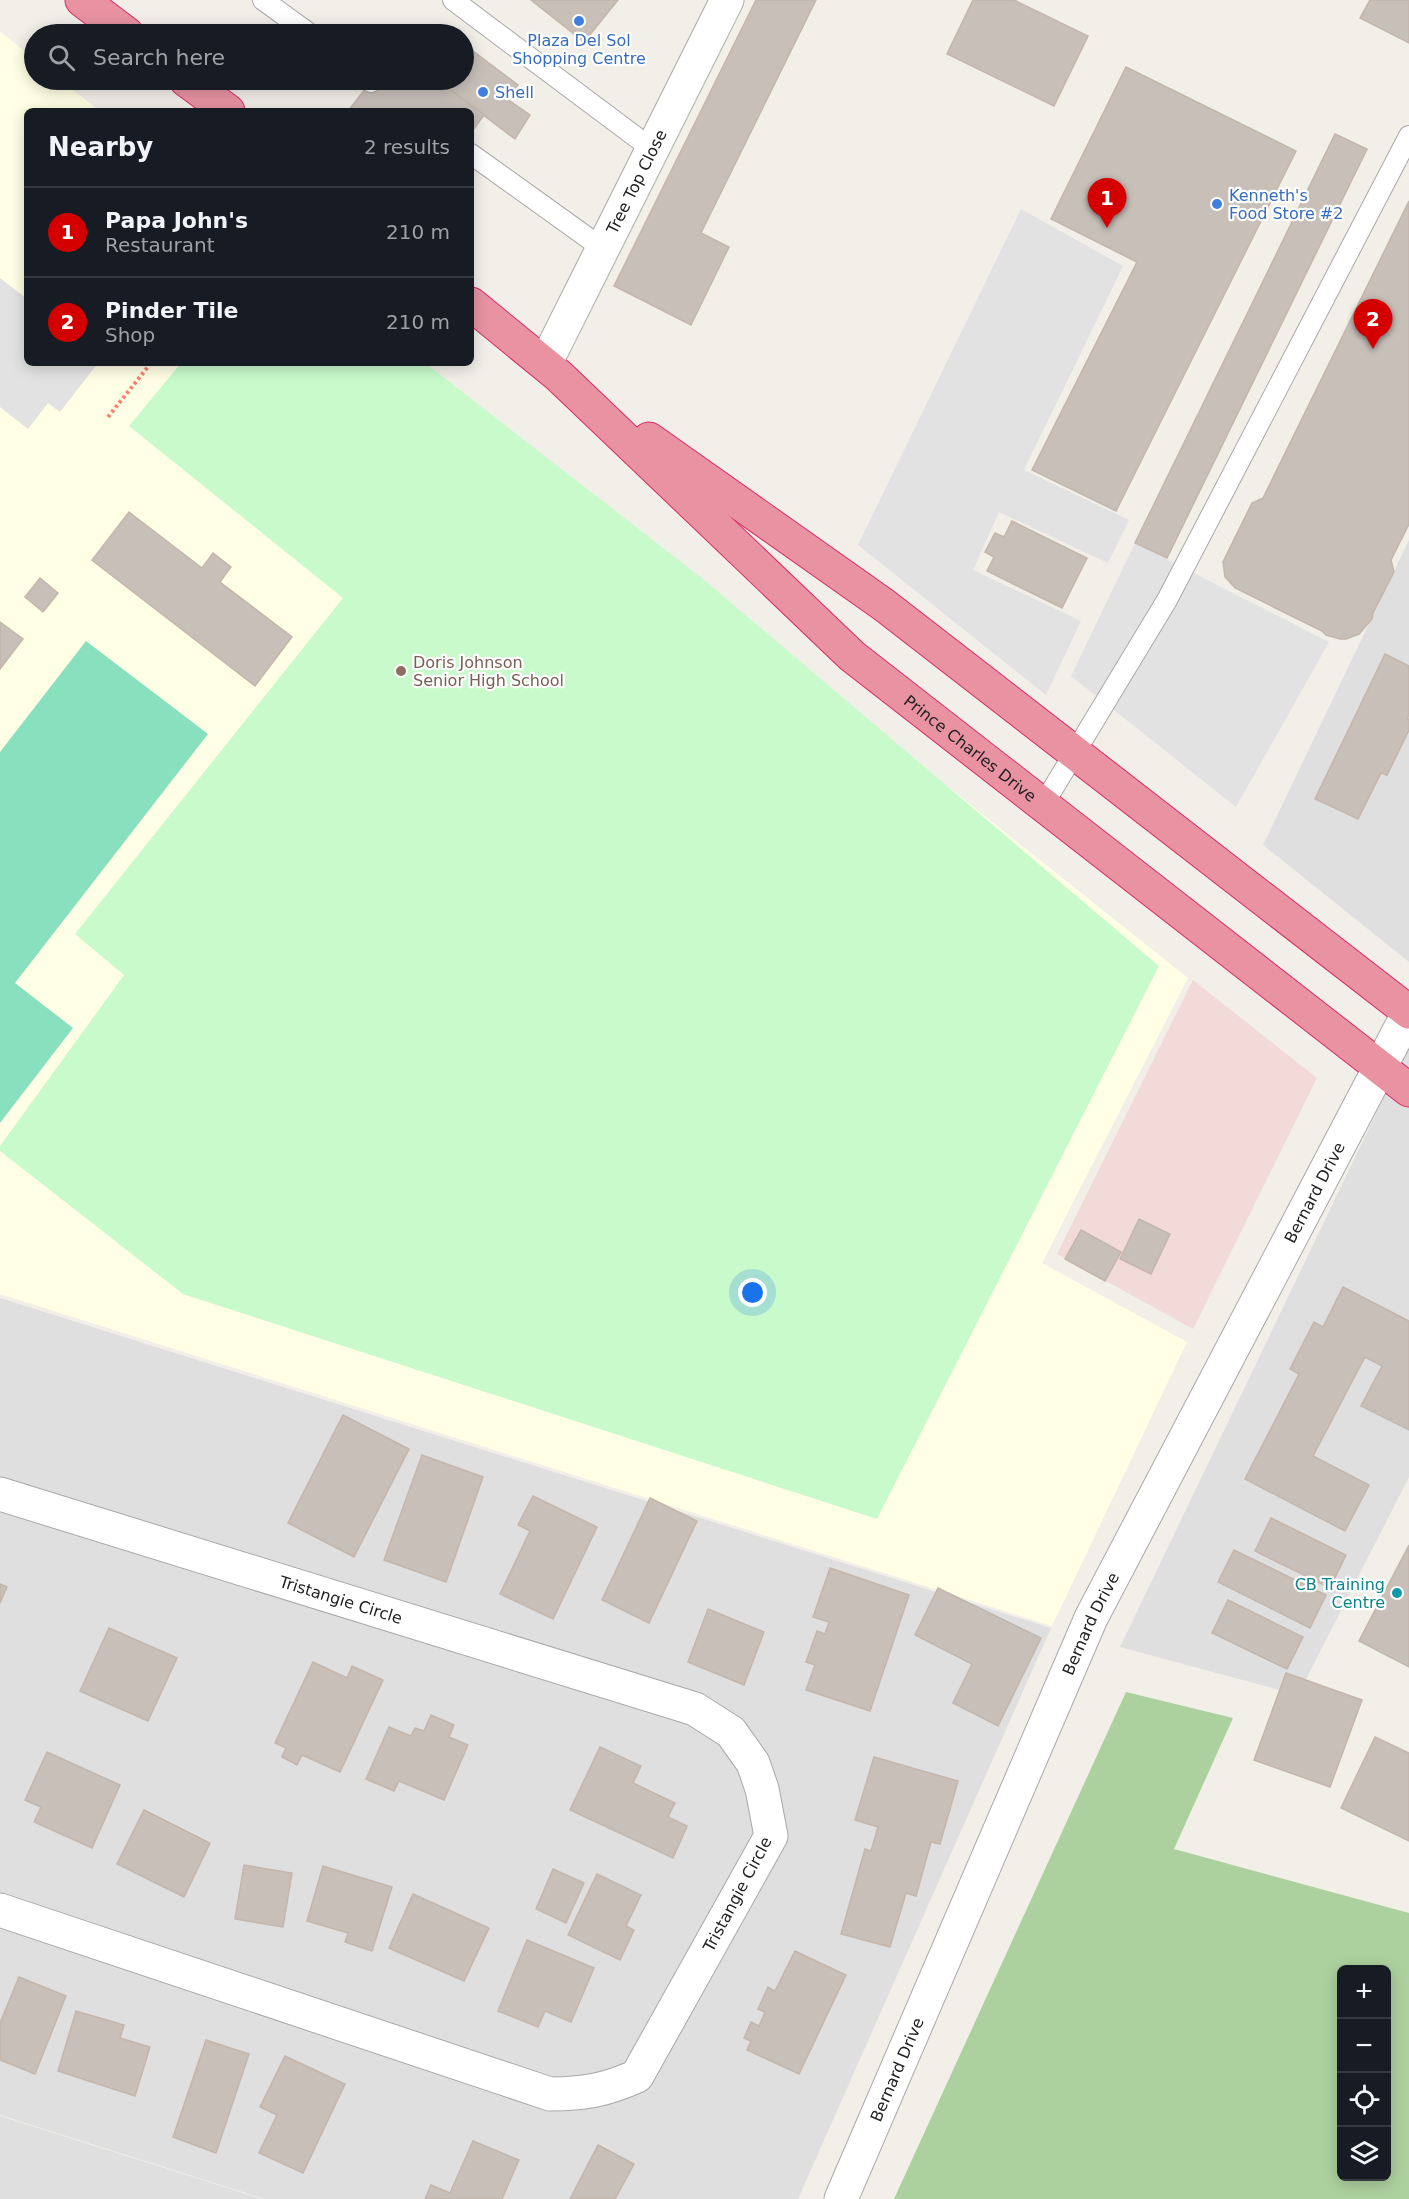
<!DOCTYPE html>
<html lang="en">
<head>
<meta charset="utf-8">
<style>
	body { margin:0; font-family:"DejaVu Sans",sans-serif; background:#242831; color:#f1f3f6 }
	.controls { position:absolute; right:18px; bottom:18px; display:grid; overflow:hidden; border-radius:9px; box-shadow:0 3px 15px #0003 }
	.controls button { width:54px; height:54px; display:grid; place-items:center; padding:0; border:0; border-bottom:2px solid #363941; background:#171b24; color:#f1f3f6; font:30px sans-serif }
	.you { position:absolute; left:753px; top:1293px; width:21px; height:21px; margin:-15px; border:4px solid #fff; border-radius:50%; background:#1a73e8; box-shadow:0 0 0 9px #1a73e833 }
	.badge { display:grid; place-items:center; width:39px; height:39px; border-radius:50%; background:#d40000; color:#fff; font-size:20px; font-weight:700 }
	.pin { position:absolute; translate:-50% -50px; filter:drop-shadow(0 2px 3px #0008) }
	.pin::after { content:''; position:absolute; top:32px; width:21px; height:18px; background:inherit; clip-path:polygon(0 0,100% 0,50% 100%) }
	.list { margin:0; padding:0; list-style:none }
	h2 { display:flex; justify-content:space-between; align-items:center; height:78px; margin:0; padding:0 24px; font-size:26px }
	h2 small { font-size:20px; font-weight:400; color:#9ea1a6 }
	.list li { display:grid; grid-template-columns:39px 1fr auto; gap:18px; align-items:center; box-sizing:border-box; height:90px; padding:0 24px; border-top:2px solid #363941 }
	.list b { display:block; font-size:22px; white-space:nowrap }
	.list p { margin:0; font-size:20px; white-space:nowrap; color:#9ea1a6 }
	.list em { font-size:20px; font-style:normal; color:#9ea1a6 }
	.icon { flex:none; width:33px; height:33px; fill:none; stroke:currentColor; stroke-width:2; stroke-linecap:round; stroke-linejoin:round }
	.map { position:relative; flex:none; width:1409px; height:2199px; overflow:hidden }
	.search { position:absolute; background:#171b24; box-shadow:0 3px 15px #0003; left:24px; top:24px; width:450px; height:66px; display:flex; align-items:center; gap:15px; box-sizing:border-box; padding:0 21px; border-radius:33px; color:#9ea1a6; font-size:22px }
	.panel { position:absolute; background:#171b24; box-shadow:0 3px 15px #0003; left:24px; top:108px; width:450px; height:258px; border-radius:9px }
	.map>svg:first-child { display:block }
	.residential { fill:#e0dfdf }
	.commercial { fill:#f2dad9 }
	.education { fill:#ffffe5 }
	.forest { fill:#add19e; fill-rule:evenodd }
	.park { fill:#c8facc }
	.pitch { fill:#88e0be }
	.parking { fill:#e2e2e2 }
	.building { fill:#c7bfb8; stroke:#c4b6ab; stroke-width:1.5 }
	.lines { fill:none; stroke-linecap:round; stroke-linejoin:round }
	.lane-casing { stroke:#a9a9a9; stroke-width:22 }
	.street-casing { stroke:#a9a9a9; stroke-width:35 }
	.highway-casing { stroke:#dc2a67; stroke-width:35 }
	.path { stroke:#fa8072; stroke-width:4; stroke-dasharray:3 3; stroke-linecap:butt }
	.lane { stroke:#fff; stroke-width:20 }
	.street { stroke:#fff; stroke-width:33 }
	.highway { stroke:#e892a2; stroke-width:33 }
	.shop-dot { fill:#3f7fe0; stroke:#fff; stroke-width:2 }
	.education-dot { fill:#8d6e63; stroke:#fff; stroke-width:2 }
	.culture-dot { fill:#0f9aa8; stroke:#fff; stroke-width:2 }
	.labels { text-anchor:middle; stroke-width:4.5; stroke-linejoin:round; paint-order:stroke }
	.shop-label { font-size:16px; fill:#366cbe; stroke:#fff; text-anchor:start }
	.street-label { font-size:16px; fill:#222; stroke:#fff }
	.education-label { font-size:16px; fill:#785e54; stroke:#fff; text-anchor:start }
	.culture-label { font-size:16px; fill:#0d838f; stroke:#fff; text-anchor:end }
</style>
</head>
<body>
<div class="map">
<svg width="1409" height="2199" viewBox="0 0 1409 2199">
	<rect width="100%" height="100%" fill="#f2efe9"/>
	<!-- residential -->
	<g class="residential">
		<path d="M1409 540V962L1263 845Z"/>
		<path d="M1409 1045V1477L1298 1695 1120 1647Z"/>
		<path d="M0 1298 1051 1628 798 2199H265L0 2115Z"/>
		<path d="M0 2116 262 2199H0Z"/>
	</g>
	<!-- commercial -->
	<path class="commercial" d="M1193 980 1317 1078 1193 1329 1057 1254Z"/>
	<!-- education -->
	<path class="education" d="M0 31 34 59V80H60L100 111H27V363H416L1188 978 1042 1263 1187 1342 1052 1626 0 1294Z"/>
	<!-- forest -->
	<path class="forest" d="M1126 1692 1233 1718 1174 1849 1409 1913V2199H894ZM1342 1970H1386V2176H1342Z"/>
	<!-- park -->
	<path class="park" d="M181 363H425L703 579 1159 966 877 1519 183 1294 0 1151V1146L124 975 75 934 343 598 129 426Z"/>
	<!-- pitch -->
	<path class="pitch" d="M86 641 208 734 15 983 73 1028 0 1123V752Z"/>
	<!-- parking -->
	<g class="parking">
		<path d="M1021 209 1123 266 1024 470 1129 520 1108 563 999 512 973 570 1081 621 1046 695 858 545Z"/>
		<path d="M0 278 27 299V363H98L60 412 48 403 28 429 0 407Z"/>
		<path d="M1135 543 1329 642 1236 807 1071 676Z"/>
	</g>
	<!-- building -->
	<g class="building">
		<path d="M531 0H618L584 42Z"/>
		<path d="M756 0H816L701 233 729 247 691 325 614 286Z"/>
		<path d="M973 0H1014L1088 36 1054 106 947 54Z"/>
		<path d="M1370 0H1409V43L1360 18Z"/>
		<path d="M473 51 518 85 507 99 530 115 515 139 437 80H464V63Z"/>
		<path d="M1126 67 1296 151 1116 511 1032 470 1137 262 1051 219Z"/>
		<path d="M372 80H410L422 89 429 80H437L484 115 471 133V111H348Z"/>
		<path d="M1335 134 1367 149 1167 558 1135 543Z"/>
		<path d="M1409 201V524L1391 560 1394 572 1373 613 1372 619 1359 634 1346 639H1340L1326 635 1322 631 1235 588 1225 577 1223 562 1252 503 1263 498Z"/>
		<path d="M129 512 202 568 213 553 231 567 220 582 292 637 255 686 92 560Z"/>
		<path d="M1012 521 1087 558 1062 608 987 571 994 557 985 552 995 533 1004 537Z"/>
		<path d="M40 578 58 593 43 612 25 597Z"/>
		<path d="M0 622 23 639 0 669Z"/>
		<path d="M1385 654 1409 666V715L1407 719H1409V730L1387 775 1381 773 1358 819 1315 799Z"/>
		<path d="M1139 1219 1170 1234 1151 1274 1120 1259Z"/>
		<path d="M1081 1230 1121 1252 1105 1281 1065 1259Z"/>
		<path d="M1343 1287 1409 1321V1430L1361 1406 1382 1366 1365 1357 1313 1456 1369 1485 1345 1531 1245 1479 1299 1374 1290 1369 1314 1322 1323 1327Z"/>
		<path d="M343 1415 409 1449 354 1557 288 1523Z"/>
		<path d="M422 1455 483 1477 446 1582 384 1560Z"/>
		<path d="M533 1496 597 1527 553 1619 500 1594 530 1531 518 1525Z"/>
		<path d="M650 1498 697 1521 649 1623 602 1600Z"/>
		<path d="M1271 1518 1346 1555 1330 1588 1255 1551Z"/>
		<path d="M1409 1545V1667L1359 1641Z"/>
		<path d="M1234 1550 1326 1595 1310 1628 1218 1582Z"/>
		<path d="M830 1568 909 1595 870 1711 806 1690 815 1665 806 1662 817 1631 825 1634 829 1622 813 1617Z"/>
		<path d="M0 1584 7 1587 0 1603Z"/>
		<path d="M938 1588 1041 1638 998 1726 953 1703 972 1664 915 1635Z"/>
		<path d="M1228 1600 1303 1637 1287 1669 1212 1633Z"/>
		<path d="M708 1609 764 1632 744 1685 688 1662Z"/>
		<path d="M109 1628 177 1658 148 1721 80 1691Z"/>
		<path d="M313 1662 347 1678 352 1666 383 1680 340 1772 302 1755 297 1765 282 1757 286 1748 275 1743Z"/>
		<path d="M1286 1673 1362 1700 1330 1787 1254 1760Z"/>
		<path d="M431 1715 454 1725 449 1737 468 1745 444 1800 399 1781 394 1791 366 1779 389 1727 411 1736 415 1728 424 1731Z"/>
		<path d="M1375 1737 1409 1753V1841L1341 1808Z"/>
		<path d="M600 1747 641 1766 633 1783 675 1803 668 1817 687 1826 673 1858 570 1810Z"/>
		<path d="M47 1752 120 1785 92 1848 34 1822 41 1807 25 1800Z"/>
		<path d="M874 1757 958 1781 940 1844 931 1842 916 1896 906 1893 890 1947 841 1934 865 1849 871 1851 878 1827 855 1820Z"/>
		<path d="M144 1810 210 1843 184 1897 117 1864Z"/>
		<path d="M244 1865 292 1873 283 1927 235 1919Z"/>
		<path d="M323 1866 392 1887 372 1951 345 1942 348 1933 307 1921Z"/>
		<path d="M553 1869 584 1883 566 1923 536 1909Z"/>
		<path d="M597 1874 641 1895 626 1926 634 1930 620 1960 568 1935Z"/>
		<path d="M413 1894 489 1928 464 1981 389 1948Z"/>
		<path d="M527 1940 594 1968 571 2022 545 2011 538 2027 498 2011Z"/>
		<path d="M795 1951 846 1975 799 2074 747 2050 751 2041 744 2038 751 2022 759 2026 765 2012 758 2009 768 1987 775 1991Z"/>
		<path d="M19 1977 66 1996 35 2074 0 2060V2023Z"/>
		<path d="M76 2011 124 2025 120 2038 150 2047 135 2096 58 2071Z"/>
		<path d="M206 2040 249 2054 216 2153 173 2137Z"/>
		<path d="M285 2056 345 2084 303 2173 259 2153 277 2115 260 2107Z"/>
		<path d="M473 2141 519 2160 502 2199H425L431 2185 450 2193Z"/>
		<path d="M598 2145 634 2164 615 2199H570Z"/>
	</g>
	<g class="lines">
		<defs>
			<g id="lane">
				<path d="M263 0 310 34"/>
				<path d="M453 0 652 149"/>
				<path d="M368 80 371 82"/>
				<path d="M471 154 602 248"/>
				<path d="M1043 805 1167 600 1409 136"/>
			</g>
			<g id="street">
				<path id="s1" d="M545 364 727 0"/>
				<path id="s2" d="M0 1494 695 1709 731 1732 753 1763 762 1789 771 1836 637 2076C606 2090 584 2094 550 2094L0 1910"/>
				<path id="s3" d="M841 2199 1091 1618 1409 1012"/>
			</g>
			<g id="highway">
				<path d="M82 0 127 34"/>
				<path d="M186 80 228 111"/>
				<path id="s4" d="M471 304 559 376 852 656 1409 1090"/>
				<path d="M649 439 884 605 1409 1012"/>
			</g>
		</defs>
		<!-- lane casing -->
		<use href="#lane" class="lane-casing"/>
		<!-- street casing -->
		<use href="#street" class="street-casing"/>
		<!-- highway casing -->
		<use href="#highway" class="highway-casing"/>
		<!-- path -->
		<path class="path" d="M108 417 151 363"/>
		<!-- lane -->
		<use href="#lane" class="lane"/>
		<!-- street -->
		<use href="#street" class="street"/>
		<!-- highway -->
		<use href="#highway" class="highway"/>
	</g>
	<!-- markers -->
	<g class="shop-dot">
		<circle cx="579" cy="21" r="6"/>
		<circle cx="483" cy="92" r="6"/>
		<circle cx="1217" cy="204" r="6"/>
	</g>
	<circle class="education-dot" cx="401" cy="671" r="6"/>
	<circle class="culture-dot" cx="1397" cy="1593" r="6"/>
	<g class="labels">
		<!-- shop labels -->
		<g class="shop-label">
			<text x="579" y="46" text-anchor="middle">Plaza Del Sol<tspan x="579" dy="18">Shopping Centre</tspan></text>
			<text x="495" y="98">Shell</text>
			<text x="1229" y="201">Kenneth's<tspan x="1229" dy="18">Food Store #2</tspan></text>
		</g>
		<!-- street labels -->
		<g class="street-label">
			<text dy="6" stroke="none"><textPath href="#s1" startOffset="204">Tree Top Close</textPath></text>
			<text dy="6" stroke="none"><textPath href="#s4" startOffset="669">Prince Charles Drive</textPath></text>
			<text dy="6" stroke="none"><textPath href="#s3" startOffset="1113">Bernard Drive</textPath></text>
			<text dy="6" stroke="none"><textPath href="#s2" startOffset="357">Tristangie Circle</textPath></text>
			<text dy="6" stroke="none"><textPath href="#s3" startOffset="627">Bernard Drive</textPath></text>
			<text transform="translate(737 1894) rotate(-62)" y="6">Tristangie Circle</text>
			<text dy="6" stroke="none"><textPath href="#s3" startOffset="141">Bernard Drive</textPath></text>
		</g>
		<!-- education labels -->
		<g class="education-label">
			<text x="413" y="668">Doris Johnson<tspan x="413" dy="18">Senior High School</tspan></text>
		</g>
		<!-- culture labels -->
		<g class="culture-label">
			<text x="1385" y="1590">CB Training<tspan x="1385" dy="18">Centre</tspan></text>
		</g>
	</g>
</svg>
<div class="controls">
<button>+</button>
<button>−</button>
<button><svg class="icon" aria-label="locate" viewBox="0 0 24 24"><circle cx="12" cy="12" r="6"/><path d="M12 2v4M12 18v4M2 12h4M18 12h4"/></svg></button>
<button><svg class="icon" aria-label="layers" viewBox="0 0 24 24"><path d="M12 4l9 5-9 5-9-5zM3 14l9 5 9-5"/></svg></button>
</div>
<div class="you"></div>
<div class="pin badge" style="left:1107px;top:228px">1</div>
<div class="pin badge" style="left:1373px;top:349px">2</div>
<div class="search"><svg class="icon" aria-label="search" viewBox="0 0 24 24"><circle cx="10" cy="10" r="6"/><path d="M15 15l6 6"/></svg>Search here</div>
<section class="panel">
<h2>Nearby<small>2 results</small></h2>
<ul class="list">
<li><span class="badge">1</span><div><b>Papa John's</b><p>Restaurant</p></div><em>210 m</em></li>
<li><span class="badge">2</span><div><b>Pinder Tile</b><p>Shop</p></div><em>210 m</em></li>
</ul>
</section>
</div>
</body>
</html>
